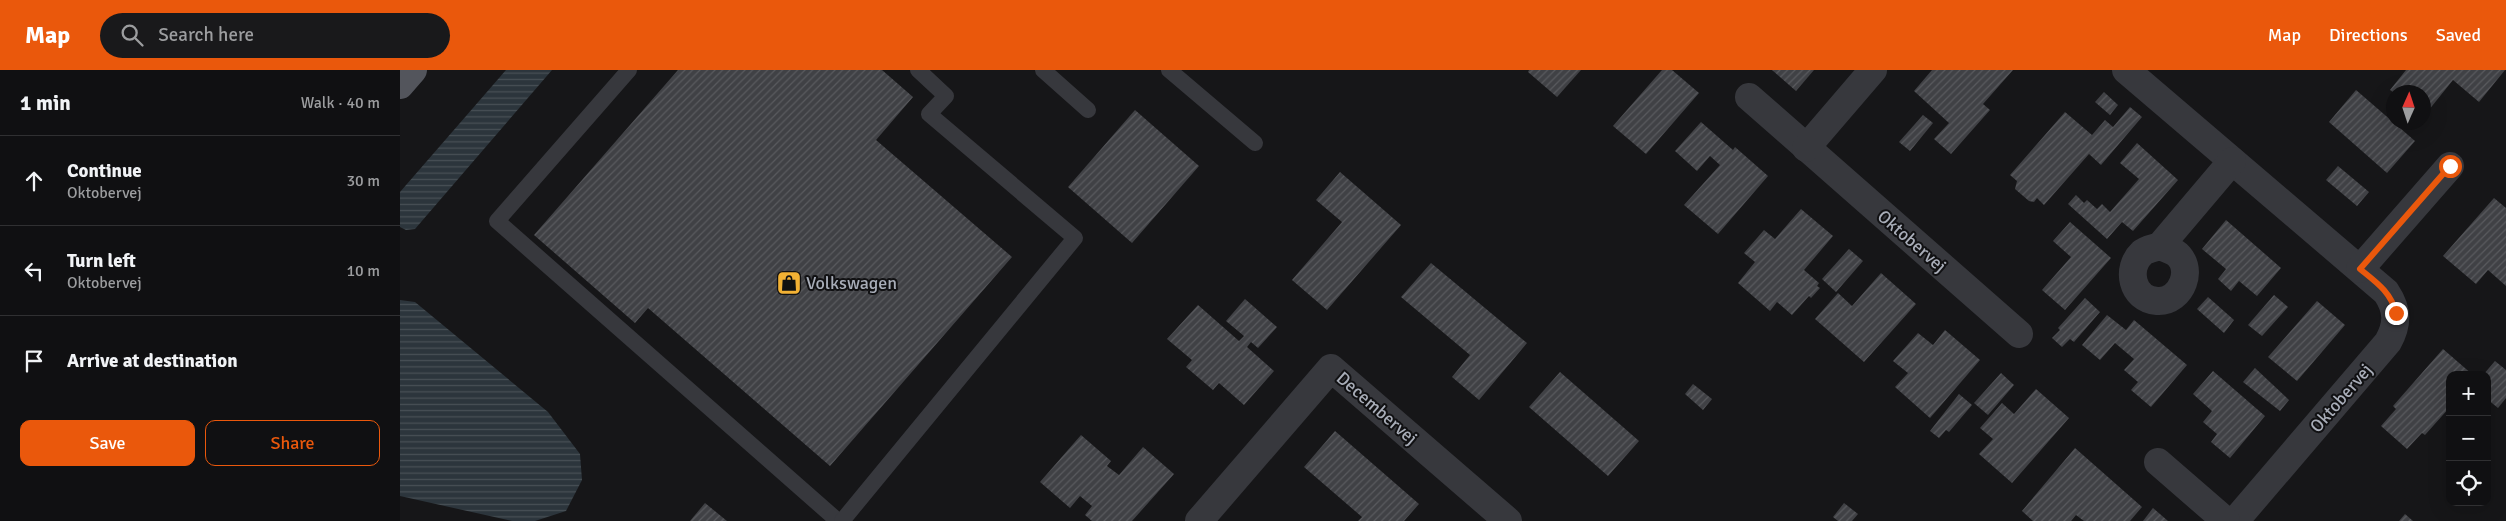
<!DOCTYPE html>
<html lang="en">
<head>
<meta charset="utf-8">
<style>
	body { margin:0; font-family:Signika,sans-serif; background:#19191b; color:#f1f3f6 }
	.controls { position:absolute; right:15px; bottom:15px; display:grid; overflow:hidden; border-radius:10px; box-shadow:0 5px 20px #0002 }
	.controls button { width:45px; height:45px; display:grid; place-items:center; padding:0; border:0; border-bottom:1px solid #303032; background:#101012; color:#f1f3f6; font:25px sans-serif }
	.compass { position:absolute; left:1986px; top:15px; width:45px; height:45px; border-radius:50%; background:#101012; box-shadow:0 5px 20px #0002; rotate:3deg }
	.stop { position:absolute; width:15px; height:15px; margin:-11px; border:4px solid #ea580c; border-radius:50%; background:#fff }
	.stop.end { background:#ea580c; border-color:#fff; box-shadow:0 1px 5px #0008 }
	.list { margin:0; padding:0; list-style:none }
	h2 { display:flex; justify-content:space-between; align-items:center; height:65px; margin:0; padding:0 20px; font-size:21px }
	h2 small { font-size:16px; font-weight:400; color:#9c9d9f }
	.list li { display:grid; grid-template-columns:32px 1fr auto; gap:15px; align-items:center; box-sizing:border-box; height:90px; padding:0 20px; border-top:1px solid #303032 }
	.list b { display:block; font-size:19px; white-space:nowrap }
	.list p { margin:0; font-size:16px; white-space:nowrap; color:#9c9d9f }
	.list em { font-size:16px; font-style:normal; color:#9c9d9f }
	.actions { display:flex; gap:10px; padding:15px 20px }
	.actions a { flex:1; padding:11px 0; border:1px solid #ea580c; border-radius:10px; text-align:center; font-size:18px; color:#ea580c }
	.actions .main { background:#ea580c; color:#fff }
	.icon { flex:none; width:28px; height:28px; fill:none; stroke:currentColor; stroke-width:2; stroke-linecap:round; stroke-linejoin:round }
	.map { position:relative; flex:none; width:2106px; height:451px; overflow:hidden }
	header { display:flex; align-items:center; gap:30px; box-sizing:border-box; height:70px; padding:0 25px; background:#ea580c; color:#fff }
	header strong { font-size:24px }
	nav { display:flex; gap:28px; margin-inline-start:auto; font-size:18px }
	.search { width:350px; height:45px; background:#19191b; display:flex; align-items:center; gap:12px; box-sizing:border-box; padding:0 18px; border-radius:28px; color:#9c9d9f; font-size:19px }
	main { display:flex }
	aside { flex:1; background:#101012 }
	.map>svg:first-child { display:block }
	.water { fill:url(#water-rules) }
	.building { fill:url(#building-hatch) }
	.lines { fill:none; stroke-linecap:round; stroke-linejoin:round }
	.service { stroke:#37383d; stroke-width:16 }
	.minor { stroke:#37383d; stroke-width:28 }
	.primary { stroke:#53555c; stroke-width:28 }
	.route { stroke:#ea580c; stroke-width:6 }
	.labels { text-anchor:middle; stroke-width:4; stroke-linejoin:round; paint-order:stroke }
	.street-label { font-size:18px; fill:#a8adb8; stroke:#111113 }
	.poi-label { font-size:18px; fill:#a8adb8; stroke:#111113; text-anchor:start }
</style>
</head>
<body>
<header>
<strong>Map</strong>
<div class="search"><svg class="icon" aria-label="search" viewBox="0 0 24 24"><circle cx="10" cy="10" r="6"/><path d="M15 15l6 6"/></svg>Search here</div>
<nav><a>Map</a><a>Directions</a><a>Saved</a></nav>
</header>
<main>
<aside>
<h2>1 min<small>Walk · 40 m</small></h2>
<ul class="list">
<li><svg class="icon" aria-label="ahead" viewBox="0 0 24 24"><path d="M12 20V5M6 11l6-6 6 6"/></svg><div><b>Continue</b><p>Oktobervej</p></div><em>30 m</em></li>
<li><svg class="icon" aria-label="left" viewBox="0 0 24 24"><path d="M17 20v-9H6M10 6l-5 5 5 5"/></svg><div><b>Turn left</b><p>Oktobervej</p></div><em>10 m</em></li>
<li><svg class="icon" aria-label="arrive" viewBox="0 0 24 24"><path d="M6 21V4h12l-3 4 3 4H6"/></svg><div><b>Arrive at destination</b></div></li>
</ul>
<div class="actions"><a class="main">Save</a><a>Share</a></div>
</aside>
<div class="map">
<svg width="2106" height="451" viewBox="0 0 2106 451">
	<defs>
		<pattern id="water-rules" width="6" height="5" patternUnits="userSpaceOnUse" patternTransform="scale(1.25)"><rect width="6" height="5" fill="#2c353c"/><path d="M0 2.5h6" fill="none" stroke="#485056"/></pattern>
		<pattern id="building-hatch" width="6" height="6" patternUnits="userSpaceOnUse" patternTransform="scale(1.25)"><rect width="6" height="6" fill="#404145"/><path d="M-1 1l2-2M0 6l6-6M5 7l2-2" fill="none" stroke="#595a5e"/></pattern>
	</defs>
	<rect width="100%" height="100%" fill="#161618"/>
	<!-- water -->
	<g class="water">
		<path d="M106 0H152L15 159 6 160 0 157V122Z"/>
		<path d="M0 230 15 232 148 342 180 384 182 410 166 441 135 451H112L0 426Z"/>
	</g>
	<!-- building -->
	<g class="building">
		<path d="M278 0H482L513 27 476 70 612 187 430 396 248 238 235 253 134 165Z"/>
		<path d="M1129 0H1181L1157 27 1128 2Z"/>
		<path d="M1262 0H1272L1299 23 1246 84 1213 56Z"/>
		<path d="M1372 0H1414L1396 21Z"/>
		<path d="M1532 0H1613L1583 34 1590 40 1551 84 1534 69 1549 53 1514 21Z"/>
		<path d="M2006 0H2105L2079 32 2053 10 2024 46V22H1993L1990 20Z"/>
		<path d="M1956 20 2015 71 1987 103 1929 52Z"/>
		<path d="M1704 22 1718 35 1710 45 1695 32Z"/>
		<path d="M1730 37 1742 47 1701 95 1689 84 1644 135 1637 128 1634 132 1629 131 1615 119 1617 111 1610 105 1665 42 1692 65 1705 50 1713 57Z"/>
		<path d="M735 40 799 96 732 173 668 117Z"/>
		<path d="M1523 45 1533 53 1510 81 1499 72Z"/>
		<path d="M1301 52 1333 80 1335 77 1368 106 1318 164 1284 135 1320 95 1310 86 1297 101 1275 81Z"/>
		<path d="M1737 73 1778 110 1733 161 1722 152 1707 169 1668 134 1676 125 1684 133 1687 130 1697 139 1702 134 1710 142 1739 109 1720 93Z"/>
		<path d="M1938 96 1969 122 1957 136 1926 110Z"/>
		<path d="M940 102 1001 155 927 240 892 210 942 152 916 130Z"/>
		<path d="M2094 128 2106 138V216L2088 200 2076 214 2043 186Z"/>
		<path d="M1401 139 1433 166 1404 200 1419 213 1417 216 1420 218 1411 228 1409 226 1392 245 1377 232 1370 241 1338 213 1355 192 1344 183 1364 160 1375 169Z"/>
		<path d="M1826 150 1881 198 1857 226 1839 211 1831 221 1818 209 1826 199 1802 179Z"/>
		<path d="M1670 152 1711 188 1665 240 1642 220 1671 187 1653 171Z"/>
		<path d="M1449 179 1463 191 1436 222 1422 209Z"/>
		<path d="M1031 193 1127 273 1079 330 1052 307 1070 285 1001 227Z"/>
		<path d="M1481 203 1516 234 1464 292 1415 249 1438 223 1452 236Z"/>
		<path d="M1874 225 1888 237 1862 266 1848 255Z"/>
		<path d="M1808 227 1834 250 1824 263 1797 239Z"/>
		<path d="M1685 228 1700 242 1674 272 1670 269 1662 277 1652 268 1660 260 1658 258Z"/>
		<path d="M845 229 877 257 858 278 851 272 847 277 874 301 844 335 819 313 813 320 786 297 792 290 767 269 798 235 839 271 844 266 826 251Z"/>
		<path d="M1917 231 1945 255 1897 311 1868 287Z"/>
		<path d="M1707 245 1726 260 1734 250 1787 295 1751 337 1731 320 1738 312 1724 300 1734 289 1715 273 1700 290 1682 275Z"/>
		<path d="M1545 260 1580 290 1530 348 1495 317 1508 303 1493 291 1518 263 1533 275Z"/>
		<path d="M2043 279 2073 305H2050V337L2025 365 2022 363 2007 379 1981 356 1996 339 1993 336Z"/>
		<path d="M2095 291 2106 300V328L2098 338 2087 329V305H2083Z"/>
		<path d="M1855 298 1889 330 1880 341 1843 312Z"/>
		<path d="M1813 301 1865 346 1830 388 1811 372 1817 364 1803 352 1812 341 1793 324Z"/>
		<path d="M1160 302 1239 371 1208 406 1129 337Z"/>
		<path d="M1601 303 1614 315 1588 345 1574 333Z"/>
		<path d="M1293 314 1312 329 1303 340 1285 324Z"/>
		<path d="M1636 319 1669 348 1612 413 1579 384 1593 369 1580 358 1602 333 1614 344Z"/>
		<path d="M1559 324 1572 335 1549 362 1546 360 1539 368 1530 361Z"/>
		<path d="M935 361 1019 434 1004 451H958L962 447 904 397Z"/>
		<path d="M681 365 711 391 707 396 719 405 743 377 774 404 732 451H692L685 445 692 436 680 426 670 438 640 412Z"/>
		<path d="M1675 378 1742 437 1730 451H1684L1676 445 1671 451H1633L1622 441Z"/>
		<path d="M305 433 327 451H290Z"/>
		<path d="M1444 433 1458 444 1452 451H1438L1433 447Z"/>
		<path d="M1753 438 1768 451H1743Z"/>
		<path d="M2005 444 2013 451H1999Z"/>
	</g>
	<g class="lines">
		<!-- service -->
		<g class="service">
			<path d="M229 0 97 151 438 451"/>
			<path d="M643 0 688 40"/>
			<path d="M769 0 855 73"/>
			<path d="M442 451 675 168 529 44 546 26 518 0"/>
		</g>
		<!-- minor -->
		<g class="minor">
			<path d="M1726 0 1986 222C1998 240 1998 254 1988 272L1835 451"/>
			<path d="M1349 27 1619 264"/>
			<path d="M1406 78 1473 0"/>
			<path d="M1760 176C1765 178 1770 180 1774 182 1796 196 1782 233 1757 231 1731 229 1726 198 1742 183 1746 179 1755 178 1760 176L1832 91"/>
			<path d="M1960 199 2050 96"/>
			<path d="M1758 392 1826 451"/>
			<path d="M799 451 931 298 1108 451"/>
		</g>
		<!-- primary -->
		<path class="primary" d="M0 15 13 0"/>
	</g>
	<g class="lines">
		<!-- route -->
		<path class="route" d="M1996 243C1991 222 1976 212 1960 199L2050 96"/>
	</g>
	<!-- icons -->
	<defs>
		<symbol id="shop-square" viewBox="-11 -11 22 22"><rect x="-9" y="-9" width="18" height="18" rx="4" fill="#f2b134" stroke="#111113"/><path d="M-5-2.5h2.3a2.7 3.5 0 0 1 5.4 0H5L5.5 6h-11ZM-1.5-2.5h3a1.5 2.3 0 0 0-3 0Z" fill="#111"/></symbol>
	</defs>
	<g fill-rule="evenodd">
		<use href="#shop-square" x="375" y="199" width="28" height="28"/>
	</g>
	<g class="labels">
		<!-- street labels -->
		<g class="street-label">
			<text transform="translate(1512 171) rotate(41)" y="6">Oktobervej</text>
			<text transform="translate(1941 328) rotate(-49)" y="6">Oktobervej</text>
			<text transform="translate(977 338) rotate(41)" y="6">Decembervej</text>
		</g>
		<!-- poi labels -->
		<g class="poi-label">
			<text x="406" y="219">Volkswagen</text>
		</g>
	</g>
</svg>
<div class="controls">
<button>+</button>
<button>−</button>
<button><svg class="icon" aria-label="locate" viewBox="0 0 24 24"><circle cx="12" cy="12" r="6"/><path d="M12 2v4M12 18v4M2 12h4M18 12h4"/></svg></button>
</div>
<svg class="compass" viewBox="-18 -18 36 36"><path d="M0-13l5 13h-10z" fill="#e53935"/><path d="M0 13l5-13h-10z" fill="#9c9d9f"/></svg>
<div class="stop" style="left:2050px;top:96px"></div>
<div class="stop end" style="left:1996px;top:243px"></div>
</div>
</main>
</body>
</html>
